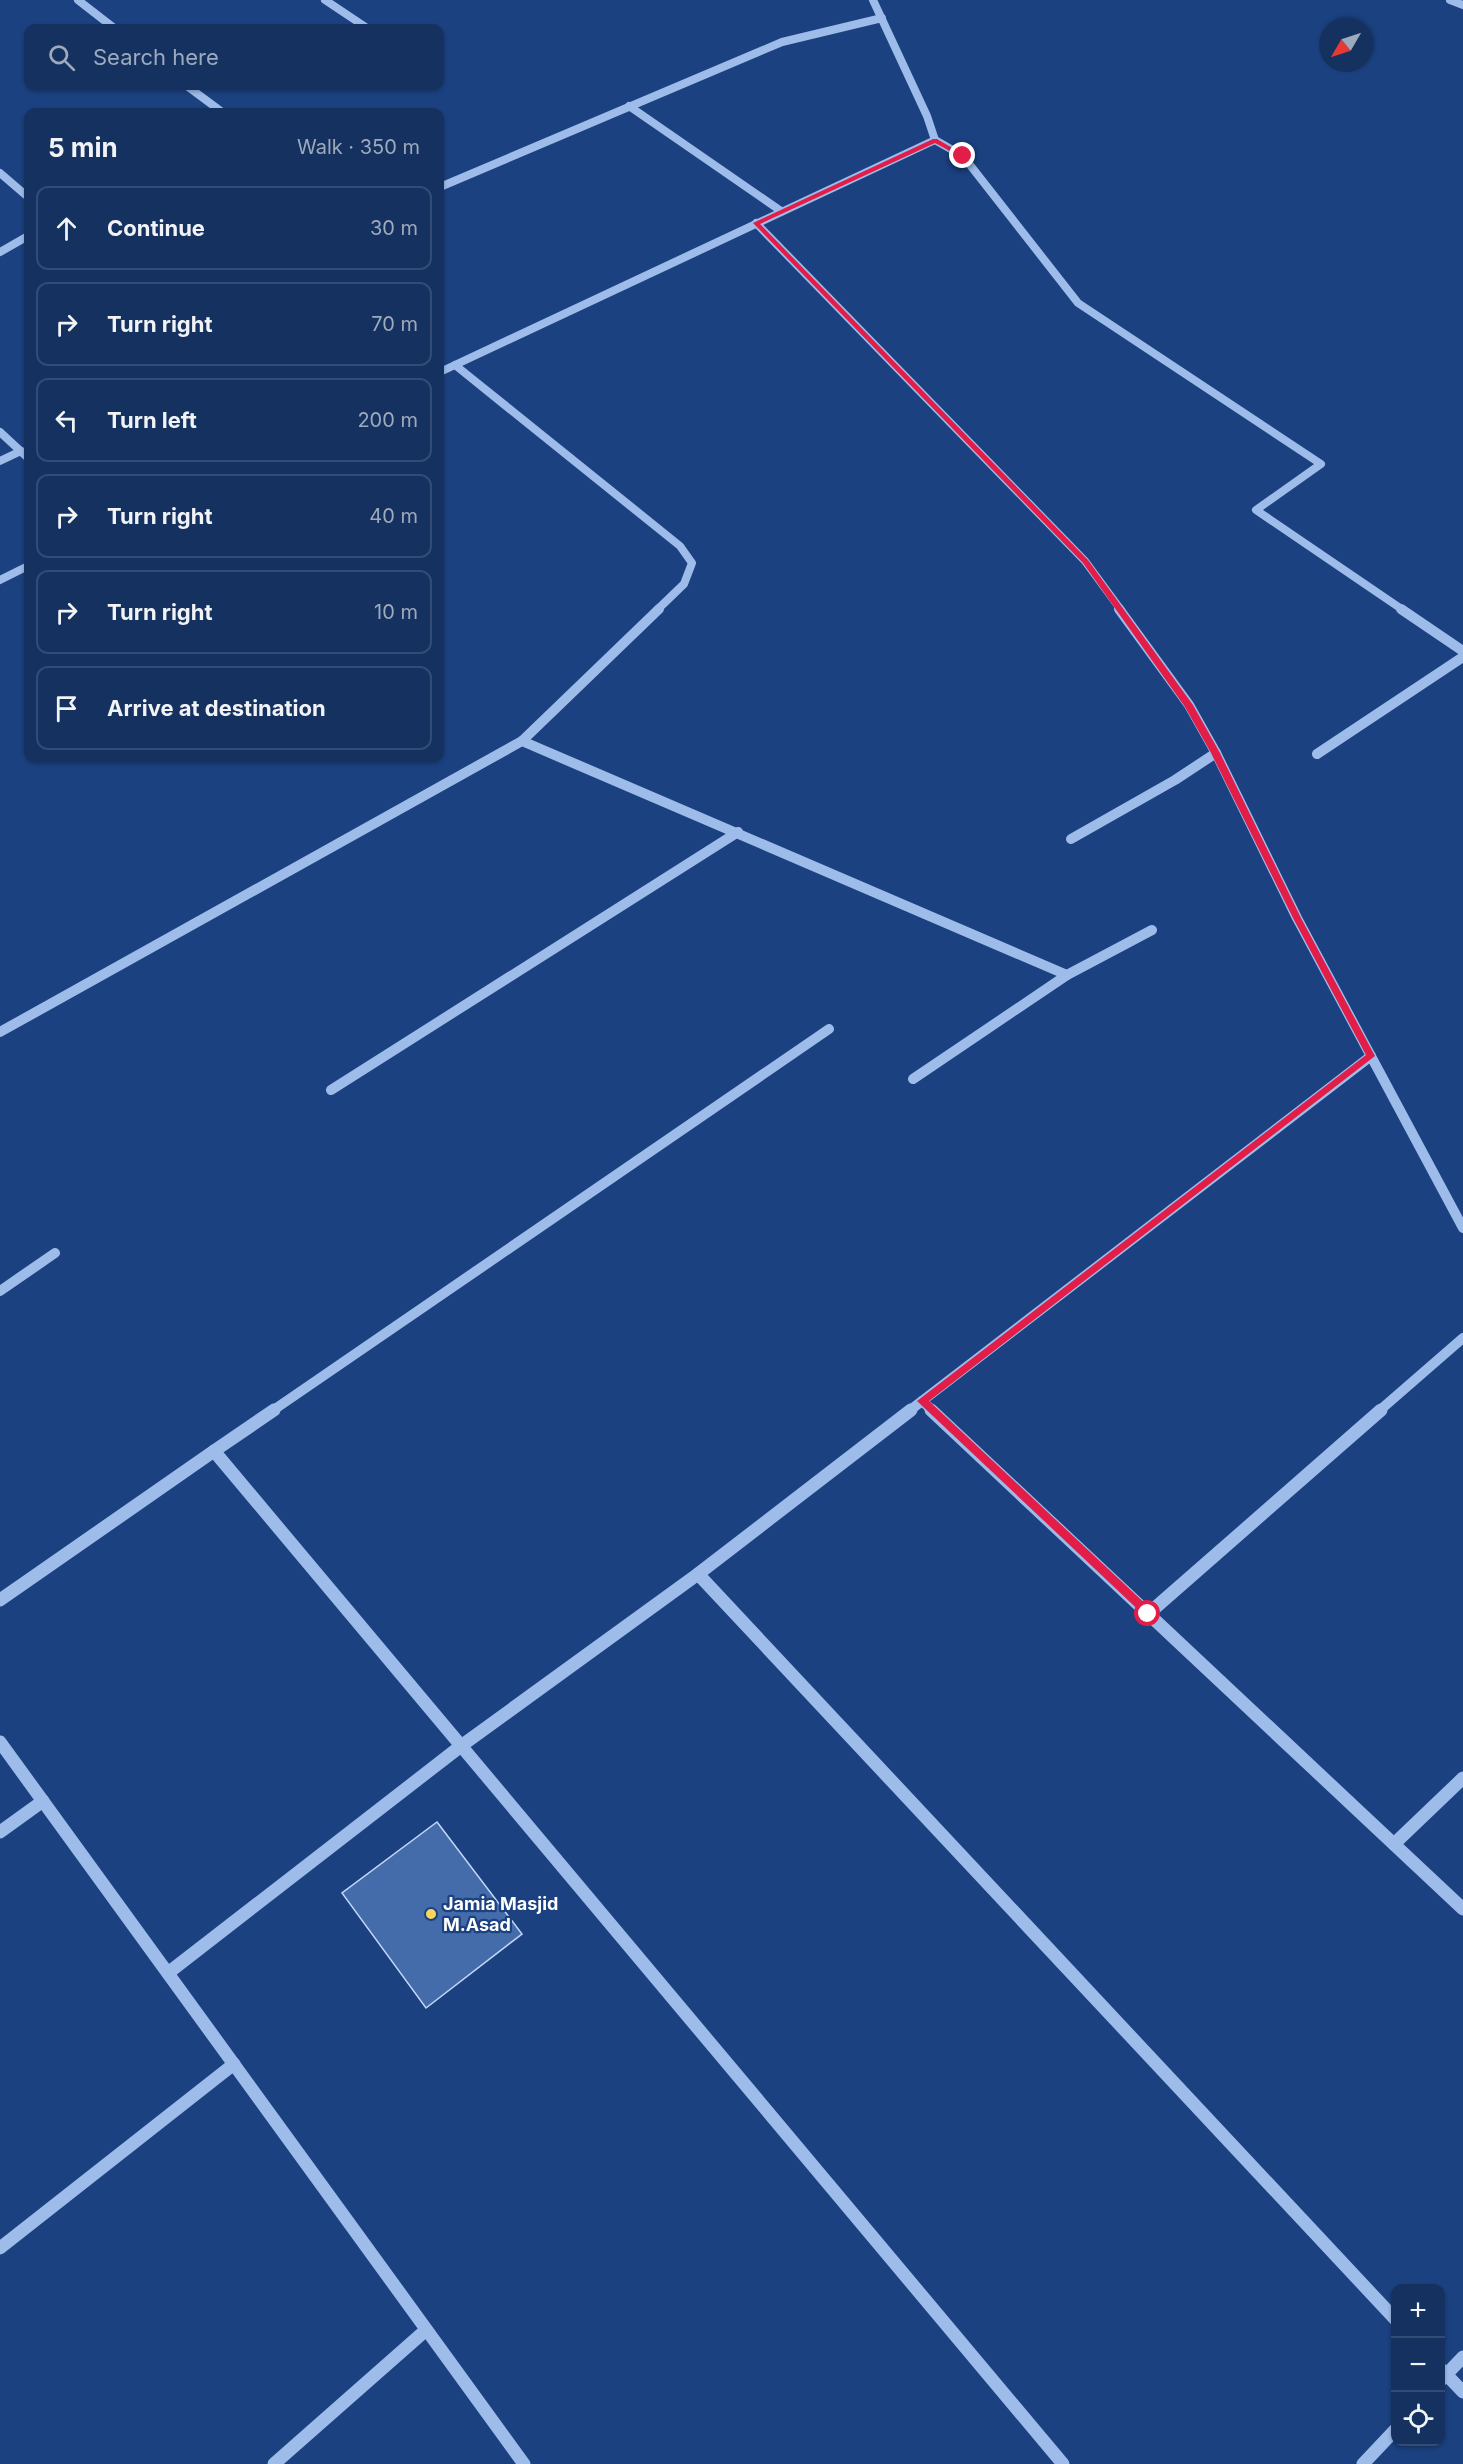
<!DOCTYPE html>
<html lang="en">
<head>
<meta charset="utf-8">
<style>
	body { margin:0; font-family:Inter,sans-serif; background:#213d69; color:#f1f3f6 }
	.controls { position:absolute; right:18px; bottom:18px; display:grid; overflow:hidden; border-radius:12px; box-shadow:0 2px 4px #0004 }
	.controls button { width:54px; height:54px; display:grid; place-items:center; padding:0; border:0; border-bottom:2px solid #334c75; background:#143160; color:#f1f3f6; font:30px sans-serif }
	.compass { position:absolute; left:1319px; top:18px; width:54px; height:54px; border-radius:50%; background:#143160; box-shadow:0 2px 4px #0004; rotate:231deg }
	.stop { position:absolute; width:18px; height:18px; margin:-14px; border:4px solid #e11d48; border-radius:50%; background:#fff }
	.stop.end { background:#e11d48; border-color:#fff; box-shadow:0 2px 6px #0008 }
	.list { margin:0; padding:0; list-style:none }
	h2 { display:flex; justify-content:space-between; align-items:center; height:78px; margin:0; padding:0 24px; font-size:26px }
	h2 small { font-size:20px; font-weight:400; color:#9da9bd }
	.list li { display:grid; grid-template-columns:39px 1fr auto; gap:18px; align-items:center; box-sizing:border-box; height:84px; margin:0 12px 12px; padding:0 12px; border:2px solid #334c75; border-radius:12px }
	.list b { display:block; font-size:22px; white-space:nowrap }
	.list em { font-size:20px; font-style:normal; color:#9da9bd }
	.icon { flex:none; width:33px; height:33px; fill:none; stroke:currentColor; stroke-width:2; stroke-linecap:round; stroke-linejoin:round }
	.map { position:relative; flex:none; width:1463px; height:2464px; overflow:hidden }
	.search { position:absolute; background:#143160; box-shadow:0 2px 4px #0004; left:24px; top:24px; width:420px; height:66px; display:flex; align-items:center; gap:15px; box-sizing:border-box; padding:0 21px; border-radius:12px; color:#9da9bd; font-size:22px }
	.panel { position:absolute; background:#143160; box-shadow:0 2px 4px #0004; left:24px; top:108px; width:420px; height:654px; border-radius:12px }
	.map>svg:first-child { display:block }
	.building { fill:#446baa; stroke:#c3d7f7; stroke-width:1.5 }
	.lines { fill:none; stroke-linecap:round; stroke-linejoin:round }
	.minor-far2 { stroke:#9ebcea; stroke-width:8 }
	.minor-far1 { stroke:#9ebcea; stroke-width:10 }
	.minor { stroke:#9ebcea; stroke-width:13 }
	.route { fill:#e11d48 }
	.poi-dot { fill:#fbd65b; stroke:#1b4180; stroke-width:2 }
	.labels { text-anchor:middle; stroke-width:4.5; stroke-linejoin:round; paint-order:stroke }
	.near-poi-label { font-size:18px; font-weight:bold; fill:#fff; stroke:#1b4180; text-anchor:start }
</style>
</head>
<body>
<div class="map">
<svg width="1463" height="2464" viewBox="0 0 1463 2464">
	<rect width="100%" height="100%" fill="#1b4180"/>
	<!-- building -->
	<path class="building" d="M437 1822 522 1934 426 2008 342 1893Z"/>
	<g class="lines">
		<!-- minor-far2 -->
		<g class="minor-far2">
			<path d="M78 0 114 28"/>
			<path d="M325 0 367 28"/>
			<path d="M1450 0 1463 5"/>
			<path d="M187 86 222 112"/>
			<path d="M629 106 781 211"/>
			<path d="M935 140 963 156 1078 303 1321 464 1256 510 1403 610"/>
			<path d="M0 173 28 197"/>
			<path d="M440 187 782 42 882 18"/>
			<path d="M756 223 1085 561 1121 610"/>
			<path d="M0 252 28 236"/>
			<path d="M455 365 680 546 692 563 684 584 657 610"/>
			<path d="M440 372 935 140 927 116 873 0"/>
			<path d="M0 432 28 458"/>
			<path d="M0 461 21 451"/>
			<path d="M0 580 28 566"/>
		</g>
		<!-- minor-far1 -->
		<g class="minor-far1">
			<path d="M1119 609 1189 705 1216 753 1297 918 1463 1228"/>
			<path d="M1401 609 1463 651"/>
			<path d="M522 741 1067 975"/>
			<path d="M1317 754 1463 657"/>
			<path d="M1071 839 1175 780 1216 753"/>
			<path d="M0 1032 522 741 659 609"/>
			<path d="M913 1079 1067 975 1152 930"/>
			<path d="M331 1090 738 832"/>
			<path d="M0 1291 55 1253"/>
			<path d="M922 1401 933 1411"/>
			<path d="M272 1411 829 1029"/>
			<path d="M909 1411 1371 1056"/>
			<path d="M1379 1411 1463 1338"/>
		</g>
		<!-- minor -->
		<g class="minor">
			<path d="M911 1410 698 1574 1396 2320"/>
			<path d="M931 1410 1463 1909"/>
			<path d="M214 1451 274 1410"/>
			<path d="M0 1600 214 1451 1063 2464"/>
			<path d="M1148 1614 1381 1410"/>
			<path d="M0 1742 524 2464"/>
			<path d="M0 1832 43 1801"/>
			<path d="M1394 1844 1463 1778"/>
			<path d="M168 1973 461 1746 698 1574"/>
			<path d="M0 2248 234 2064"/>
			<path d="M1440 2368 1463 2392"/>
			<path d="M1440 2381 1463 2357"/>
			<path d="M274 2464 426 2330"/>
			<path d="M1363 2464 1396 2429"/>
		</g>
	</g>
	<!-- route -->
	<path class="route" d="M933 139H937L966 156 961 157 935 143 760 224 1088 560 1193 705 1220 753 1301 918 1375 1056 929 1401 1152 1610 1154 1614 1148 1619 917 1401 1366 1055 1293 918 1211 753 1185 707 1083 563 753 223Z"/>
	<!-- markers -->
	<circle class="poi-dot" cx="431" cy="1914" r="6"/>
	<g class="labels">
		<!-- near-poi labels -->
		<g class="near-poi-label">
			<text x="443" y="1910">Jamia Masjid<tspan x="443" dy="21">M.Asad</tspan></text>
		</g>
	</g>
</svg>
<div class="controls">
<button>+</button>
<button>−</button>
<button><svg class="icon" aria-label="locate" viewBox="0 0 24 24"><circle cx="12" cy="12" r="6"/><path d="M12 2v4M12 18v4M2 12h4M18 12h4"/></svg></button>
</div>
<svg class="compass" viewBox="-18 -18 36 36"><path d="M0-13l5 13h-10z" fill="#e53935"/><path d="M0 13l5-13h-10z" fill="#9da9bd"/></svg>
<div class="stop" style="left:1148px;top:1614px"></div>
<div class="stop end" style="left:963px;top:156px"></div>
<div class="search"><svg class="icon" aria-label="search" viewBox="0 0 24 24"><circle cx="10" cy="10" r="6"/><path d="M15 15l6 6"/></svg>Search here</div>
<section class="panel">
<h2>5 min<small>Walk · 350 m</small></h2>
<ul class="list">
<li><svg class="icon" aria-label="ahead" viewBox="0 0 24 24"><path d="M12 20V5M6 11l6-6 6 6"/></svg><div><b>Continue</b></div><em>30 m</em></li>
<li><svg class="icon" aria-label="right" viewBox="0 0 24 24"><path d="M7 20v-9h11M14 6l5 5-5 5"/></svg><div><b>Turn right</b></div><em>70 m</em></li>
<li><svg class="icon" aria-label="left" viewBox="0 0 24 24"><path d="M17 20v-9H6M10 6l-5 5 5 5"/></svg><div><b>Turn left</b></div><em>200 m</em></li>
<li><svg class="icon" aria-label="right" viewBox="0 0 24 24"><path d="M7 20v-9h11M14 6l5 5-5 5"/></svg><div><b>Turn right</b></div><em>40 m</em></li>
<li><svg class="icon" aria-label="right" viewBox="0 0 24 24"><path d="M7 20v-9h11M14 6l5 5-5 5"/></svg><div><b>Turn right</b></div><em>10 m</em></li>
<li><svg class="icon" aria-label="arrive" viewBox="0 0 24 24"><path d="M6 21V4h12l-3 4 3 4H6"/></svg><div><b>Arrive at destination</b></div></li>
</ul>
</section>
</div>
</body>
</html>
